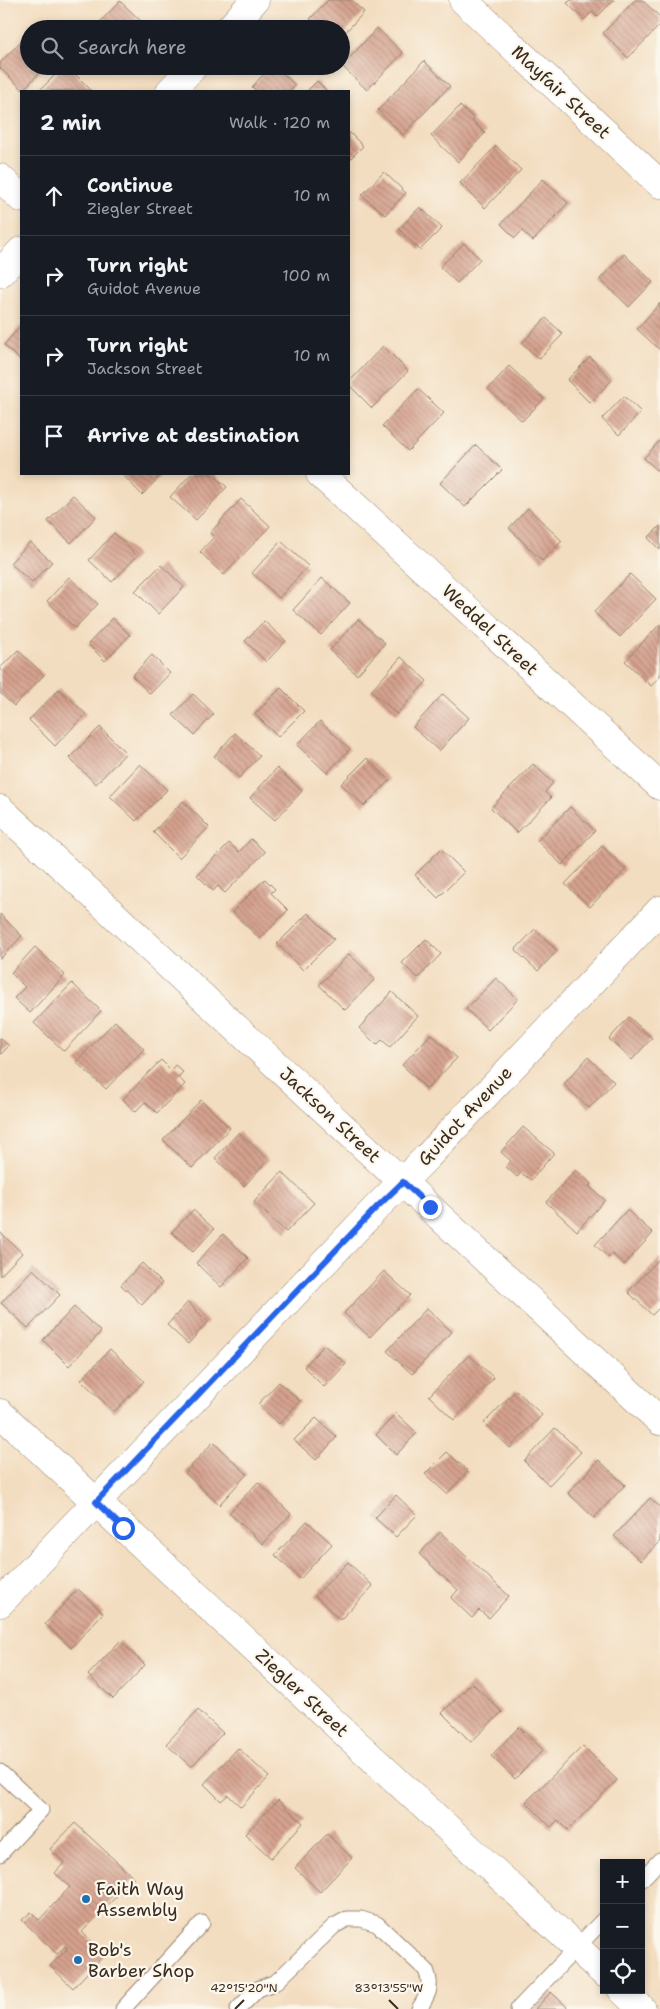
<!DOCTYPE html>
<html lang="en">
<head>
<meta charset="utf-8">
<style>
	body { margin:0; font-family:"Shantell Sans",sans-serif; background:#242831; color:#f1f3f6 }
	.controls { position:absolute; right:15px; bottom:15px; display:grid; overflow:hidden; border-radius:0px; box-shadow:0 2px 8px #0003 }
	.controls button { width:45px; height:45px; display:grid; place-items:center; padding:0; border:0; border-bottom:1px solid #363941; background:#171b24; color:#f1f3f6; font:25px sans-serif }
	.stop { position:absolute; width:15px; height:15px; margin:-11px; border:4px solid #2563eb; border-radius:50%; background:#fff }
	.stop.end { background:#2563eb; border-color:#fff; box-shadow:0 1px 5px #0008 }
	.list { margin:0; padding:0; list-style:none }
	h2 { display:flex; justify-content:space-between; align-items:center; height:65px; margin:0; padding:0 20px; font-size:21px }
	h2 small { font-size:16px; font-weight:400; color:#9ea1a6 }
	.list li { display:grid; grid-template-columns:32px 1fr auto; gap:15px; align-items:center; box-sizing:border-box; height:80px; padding:0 20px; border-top:1px solid #363941 }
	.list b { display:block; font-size:19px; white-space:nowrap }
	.list p { margin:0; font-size:16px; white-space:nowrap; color:#9ea1a6 }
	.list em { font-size:16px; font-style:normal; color:#9ea1a6 }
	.icon { flex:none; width:28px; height:28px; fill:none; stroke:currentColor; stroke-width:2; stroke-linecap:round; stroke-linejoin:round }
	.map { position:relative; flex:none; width:660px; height:2009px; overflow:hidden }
	.search { position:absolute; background:#171b24; box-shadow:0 2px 8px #0003; left:20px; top:20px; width:330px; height:55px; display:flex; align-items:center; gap:12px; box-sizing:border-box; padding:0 18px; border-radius:28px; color:#9ea1a6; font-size:19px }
	.panel { position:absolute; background:#171b24; box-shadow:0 2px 8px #0003; left:20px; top:90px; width:330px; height:385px; border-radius:0px }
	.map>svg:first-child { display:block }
	.building { fill:url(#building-back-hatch) }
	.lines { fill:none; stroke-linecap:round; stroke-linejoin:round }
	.lane-casing { stroke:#97846f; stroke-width:17 }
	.street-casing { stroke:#97846f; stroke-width:29 }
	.lane { stroke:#fff; stroke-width:15 }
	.street { stroke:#fff; stroke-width:28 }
	.route { stroke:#2563eb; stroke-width:6 }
	.ticks { fill:none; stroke:#3b2a1e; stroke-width:2 }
	.poi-dot { fill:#1f6fb2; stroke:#fbf7ec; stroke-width:2 }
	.labels { text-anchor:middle; stroke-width:4.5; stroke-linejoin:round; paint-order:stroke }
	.street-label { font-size:18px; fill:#3b2a1e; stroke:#fbf7ec }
	.poi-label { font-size:18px; fill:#3b2a1e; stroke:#fbf7ec; text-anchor:start }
	.ticks-label { font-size:12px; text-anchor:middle; fill:#3b2a1e; stroke:#fbf7ec; stroke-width:4.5; stroke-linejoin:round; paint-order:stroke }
</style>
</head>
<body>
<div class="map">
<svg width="660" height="2009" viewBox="0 0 660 2009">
	<defs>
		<pattern id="building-back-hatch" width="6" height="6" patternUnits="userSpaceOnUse" patternTransform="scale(1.25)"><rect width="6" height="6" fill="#d6a28f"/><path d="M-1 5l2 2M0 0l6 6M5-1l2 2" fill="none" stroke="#af8474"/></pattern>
	</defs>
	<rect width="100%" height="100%" fill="#fbf7ec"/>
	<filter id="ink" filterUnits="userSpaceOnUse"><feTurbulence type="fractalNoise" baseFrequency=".02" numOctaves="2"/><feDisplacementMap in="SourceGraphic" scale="10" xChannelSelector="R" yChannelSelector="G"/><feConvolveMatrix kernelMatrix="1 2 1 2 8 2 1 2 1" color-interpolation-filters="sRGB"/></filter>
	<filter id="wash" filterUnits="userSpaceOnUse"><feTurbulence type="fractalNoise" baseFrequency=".0096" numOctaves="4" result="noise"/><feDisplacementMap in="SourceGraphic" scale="20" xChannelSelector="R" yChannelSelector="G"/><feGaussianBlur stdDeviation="1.12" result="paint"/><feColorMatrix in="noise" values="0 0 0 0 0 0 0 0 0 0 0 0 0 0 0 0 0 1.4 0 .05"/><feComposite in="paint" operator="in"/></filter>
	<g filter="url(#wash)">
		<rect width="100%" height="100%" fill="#f3ddc0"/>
		<g id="blocks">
			<!-- building -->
			<g class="building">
				<path d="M328 0H351L364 12 341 37V29H321L310 19Z"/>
				<path d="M571 0H614L597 17 592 12 584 20 567 3Z"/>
				<path d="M635 0H642L660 17V25L628 58 603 33Z"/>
				<path d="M120 1 146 26 143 29H100L96 26Z"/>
				<path d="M377 28 403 53 367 90 342 66Z"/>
				<path d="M29 33V66H46L23 90 0 68V63Z"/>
				<path d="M424 61 450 86 403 135 378 110Z"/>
				<path d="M64 66H67L91 90 39 91Z"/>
				<path d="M271 66H275L295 85 289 91H257L252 87Z"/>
				<path d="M317 81 327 91H307Z"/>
				<path d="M460 106 474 119 472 121 485 133 458 162 431 136Z"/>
				<path d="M349 132 363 146 349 160Z"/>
				<path d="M496 146 521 170 485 208 460 183Z"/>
				<path d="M384 172 406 193 385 215 362 195Z"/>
				<path d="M543 179 568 203 533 241 522 231 515 238 501 224Z"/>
				<path d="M420 207 442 228 420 250 399 229Z"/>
				<path d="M464 243 480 259 457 283 440 267Z"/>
				<path d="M624 254 653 282 629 307 600 279Z"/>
				<path d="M660 303V350L637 329Z"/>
				<path d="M546 318 563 334 539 359 522 343Z"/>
				<path d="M21 325V361L4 345Z"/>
				<path d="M383 346 408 371 372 408 349 385V382Z"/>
				<path d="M590 357 612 380 590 403 567 380Z"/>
				<path d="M509 366 544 399 522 421 488 389Z"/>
				<path d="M418 389 444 413 408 451 382 426Z"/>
				<path d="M624 396 641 412 619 435 602 419Z"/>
				<path d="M660 440V473L644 458Z"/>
				<path d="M476 445 502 470 465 507 440 483Z"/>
				<path d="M122 474H162L142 495Z"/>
				<path d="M191 474H212L227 487 196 520 170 497Z"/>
				<path d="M73 495 96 517 71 543 48 521Z"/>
				<path d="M241 499 270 526 224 575 200 552 214 537 210 533Z"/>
				<path d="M528 508 562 541 542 561 509 528Z"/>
				<path d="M660 526V550L648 538Z"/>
				<path d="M114 533 137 556 112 582 89 560Z"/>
				<path d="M281 541 308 566 279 598 252 573Z"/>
				<path d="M30 542 52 562 32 583 10 563Z"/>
				<path d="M161 565 184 587 158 614 135 591Z"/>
				<path d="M630 574 656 599 620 637 594 612Z"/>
				<path d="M69 577 98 604 75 628 47 601Z"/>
				<path d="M322 578 350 603 321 635 293 610Z"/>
				<path d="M113 618 130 635 105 661 88 644Z"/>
				<path d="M358 619 385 643 357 675 330 650Z"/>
				<path d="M264 621 286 641 266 662 245 641Z"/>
				<path d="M660 624V676L651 686 625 661Z"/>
				<path d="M18 650 44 675 14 706 0 693V668Z"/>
				<path d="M152 655 170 673 150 694 132 676Z"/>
				<path d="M401 657 427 681 397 714 371 691Z"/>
				<path d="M281 688 304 711 278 737 255 714Z"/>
				<path d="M59 689 86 714 55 746 29 720Z"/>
				<path d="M193 694 214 714 194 735 173 715Z"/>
				<path d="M443 694 469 718 439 751 413 727Z"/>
				<path d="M320 721 350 749 327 773 297 745Z"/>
				<path d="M100 727 126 753 96 784 69 758Z"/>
				<path d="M235 733 260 756 239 778 214 756Z"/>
				<path d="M367 758 390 780 364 806 341 784Z"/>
				<path d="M140 764 167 790 136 821 110 796Z"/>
				<path d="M533 764 553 783 545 792 551 798 517 833 491 808Z"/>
				<path d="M277 768 302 791 275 820 250 798Z"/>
				<path d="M183 801 209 827 179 858 153 832Z"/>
				<path d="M570 807 595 831 562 865 537 841Z"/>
				<path d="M251 839 265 852 225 893 218 886 213 891 197 875 229 843 239 852Z"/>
				<path d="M602 846 626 869 590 907 565 884Z"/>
				<path d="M441 849 464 872 438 898 415 875Z"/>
				<path d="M265 879 275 889 271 893 288 910 260 939 232 912Z"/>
				<path d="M308 913 334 939 303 970 277 944Z"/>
				<path d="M0 914 22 936 0 959Z"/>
				<path d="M535 929 557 951 538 971 515 950Z"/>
				<path d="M426 939 441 954 418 978 402 963Z"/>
				<path d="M35 947 65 975 30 1013 14 998 25 987 11 973Z"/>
				<path d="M349 954 375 979 345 1010 319 985Z"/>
				<path d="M496 978 518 999 488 1030 466 1009Z"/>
				<path d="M72 983 101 1011 64 1051 34 1023Z"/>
				<path d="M392 992 418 1016 390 1047 382 1040 377 1045 359 1028Z"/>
				<path d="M629 1017 652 1038 632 1060 609 1039Z"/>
				<path d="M115 1021 144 1049 106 1089 76 1062Z"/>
				<path d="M431 1034 457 1058 427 1089 402 1065Z"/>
				<path d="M0 1038 9 1046 0 1055Z"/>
				<path d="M588 1057 614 1082 589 1108 564 1084Z"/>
				<path d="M161 1060 171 1070 175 1065 183 1072 178 1077 185 1084 157 1113 145 1102 135 1112 123 1099Z"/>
				<path d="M201 1100 230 1128 192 1168 163 1140Z"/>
				<path d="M523 1127 554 1153 531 1180 521 1173 517 1177 506 1167 511 1161 501 1152Z"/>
				<path d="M239 1132 268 1160 244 1186 215 1158Z"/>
				<path d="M576 1170 591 1184 589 1186 605 1200 577 1231 546 1202Z"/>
				<path d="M282 1172 314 1203 286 1232 254 1202Z"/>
				<path d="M193 1210 214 1229 193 1252 172 1232Z"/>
				<path d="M627 1210 653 1233 624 1265 612 1254 609 1258 595 1245Z"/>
				<path d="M0 1232 22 1253 0 1276Z"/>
				<path d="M223 1234 248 1258 221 1287 196 1263Z"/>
				<path d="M660 1258V1307L652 1315 628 1292Z"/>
				<path d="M142 1263 162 1283 142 1305 121 1285Z"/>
				<path d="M33 1269 60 1295 28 1328 1 1303Z"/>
				<path d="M384 1271 410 1295 370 1337 344 1313Z"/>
				<path d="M188 1302 208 1322 188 1344 167 1325Z"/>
				<path d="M74 1307 101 1332 69 1366 43 1340Z"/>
				<path d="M427 1308 452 1332 412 1374 387 1351Z"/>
				<path d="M324 1345 346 1364 324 1387 304 1367Z"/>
				<path d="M110 1349 144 1381 114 1412 81 1380Z"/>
				<path d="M469 1355 494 1378 454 1420 429 1396Z"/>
				<path d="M279 1382 300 1401 279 1424 258 1404Z"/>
				<path d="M516 1390 542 1415 510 1448 484 1423Z"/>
				<path d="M396 1413 417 1433 396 1455 376 1435Z"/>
				<path d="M316 1418 337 1437 316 1460 294 1440Z"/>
				<path d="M555 1428 581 1452 549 1485 524 1461Z"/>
				<path d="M213 1442 247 1474 219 1505 185 1473Z"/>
				<path d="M447 1452 468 1471 447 1494 425 1474Z"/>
				<path d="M599 1460 625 1485 594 1518 568 1493Z"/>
				<path d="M258 1482 291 1514 263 1544 229 1513Z"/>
				<path d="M396 1495 417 1515 396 1537 375 1518Z"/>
				<path d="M650 1498 660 1507V1541L641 1561 614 1536Z"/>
				<path d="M307 1521 332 1544 300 1579 275 1555Z"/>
				<path d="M440 1532 509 1596 489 1618 479 1610 472 1618 451 1598 458 1590 419 1554Z"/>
				<path d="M348 1562 373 1586 340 1620 315 1596Z"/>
				<path d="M78 1589 103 1613 71 1648 45 1624Z"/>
				<path d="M120 1641 145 1665 113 1699 88 1675Z"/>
				<path d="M472 1683 502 1712 471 1742 442 1713Z"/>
				<path d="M198 1710 223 1733 191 1767 166 1744Z"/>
				<path d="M519 1727 543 1750 515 1779 491 1756Z"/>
				<path d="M583 1746 617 1780 568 1830 558 1820 551 1827 526 1802Z"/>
				<path d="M238 1748 269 1777 241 1807 228 1795 221 1801 204 1784Z"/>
				<path d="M278 1800 303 1823 271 1858 245 1834Z"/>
				<path d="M75 1823 134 1878 82 1932 105 1954 73 1988 50 1966 68 1948 65 1946 57 1954 22 1920 31 1912 39 1920 70 1887 55 1873 64 1863 50 1849Z"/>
				<path d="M327 1834 352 1858 320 1892 295 1868Z"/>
				<path d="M551 1992 569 2009H535Z"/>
			</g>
		</g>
	</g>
	<g filter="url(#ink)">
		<use href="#blocks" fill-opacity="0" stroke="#97846f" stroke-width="1"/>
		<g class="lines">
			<defs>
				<g id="lane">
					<path d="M0 1772 41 1810 0 1854"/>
					<path d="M641 1880 660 1860"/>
					<path d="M123 2009 202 1923"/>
					<path d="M238 2009 258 1989 276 1982 334 1926 347 1919H361L377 1924 426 1970C433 1987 428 1995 419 2009"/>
					<path d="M518 2009 604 1919"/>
				</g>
				<g id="street">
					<path d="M463 0 660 184"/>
					<path d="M229 29 255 0"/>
					<path d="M170 91 194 66"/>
					<path d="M0 178 21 198"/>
					<path d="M0 273 21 251"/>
					<path d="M320 474 660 786"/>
					<path d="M0 809 660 1421"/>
					<path d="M0 1413 604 1973"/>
					<path d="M0 1603 375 1209 428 1156 660 910"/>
					<path d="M622 1990 642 2009"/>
				</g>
			</defs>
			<!-- lane casing -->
			<use href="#lane" class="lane-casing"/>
			<!-- street casing -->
			<use href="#street" class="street-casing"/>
			<!-- lane -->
			<use href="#lane" class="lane"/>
			<!-- street -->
			<use href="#street" class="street"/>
		</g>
	</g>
	<g class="lines" filter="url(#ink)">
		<!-- route -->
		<path class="route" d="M123 1528 96 1502 375 1209 403 1182 430 1207"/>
	</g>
	<!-- ticks -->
	<path class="ticks" d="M389 2000 398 2009M235 2009 244 2000"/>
	<!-- markers -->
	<g class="poi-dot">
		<circle cx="86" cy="1899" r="5"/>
		<circle cx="78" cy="1960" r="5"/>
	</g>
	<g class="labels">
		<!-- street labels -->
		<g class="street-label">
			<text transform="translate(561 92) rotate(43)" y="6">Mayfair Street</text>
			<text transform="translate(490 630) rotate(43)" y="6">Weddel Street</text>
			<text transform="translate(330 1115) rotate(43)" y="6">Jackson Street</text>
			<text transform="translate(465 1116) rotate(-47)" y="6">Guidot Avenue</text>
			<text transform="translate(302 1693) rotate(43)" y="6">Ziegler Street</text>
		</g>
		<!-- poi labels -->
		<g class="poi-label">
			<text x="96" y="1895">Faith Way<tspan x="96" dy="21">Assembly</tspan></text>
			<text x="88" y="1956">Bob's<tspan x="88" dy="21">Barber Shop</tspan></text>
		</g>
	</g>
	<g class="ticks-label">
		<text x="244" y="1992">42°15'20"N</text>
		<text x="389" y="1992">83°13'55"W</text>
	</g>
</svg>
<div class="controls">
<button>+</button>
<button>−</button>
<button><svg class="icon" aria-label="locate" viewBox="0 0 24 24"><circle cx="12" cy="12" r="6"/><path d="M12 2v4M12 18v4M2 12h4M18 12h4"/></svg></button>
</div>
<div class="stop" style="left:123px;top:1528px"></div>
<div class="stop end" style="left:430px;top:1207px"></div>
<div class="search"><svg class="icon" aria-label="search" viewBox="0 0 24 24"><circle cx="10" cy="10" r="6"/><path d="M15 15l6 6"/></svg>Search here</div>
<section class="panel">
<h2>2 min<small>Walk · 120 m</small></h2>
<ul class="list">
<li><svg class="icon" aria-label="ahead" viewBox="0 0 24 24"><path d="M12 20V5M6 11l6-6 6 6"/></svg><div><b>Continue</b><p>Ziegler Street</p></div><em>10 m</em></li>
<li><svg class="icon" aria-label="right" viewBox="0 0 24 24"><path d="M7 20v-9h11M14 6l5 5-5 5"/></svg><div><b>Turn right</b><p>Guidot Avenue</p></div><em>100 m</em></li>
<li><svg class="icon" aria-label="right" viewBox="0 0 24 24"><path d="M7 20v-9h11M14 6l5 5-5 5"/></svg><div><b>Turn right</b><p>Jackson Street</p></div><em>10 m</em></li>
<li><svg class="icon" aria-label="arrive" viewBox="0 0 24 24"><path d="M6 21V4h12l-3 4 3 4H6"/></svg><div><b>Arrive at destination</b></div></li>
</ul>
</section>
</div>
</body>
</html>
